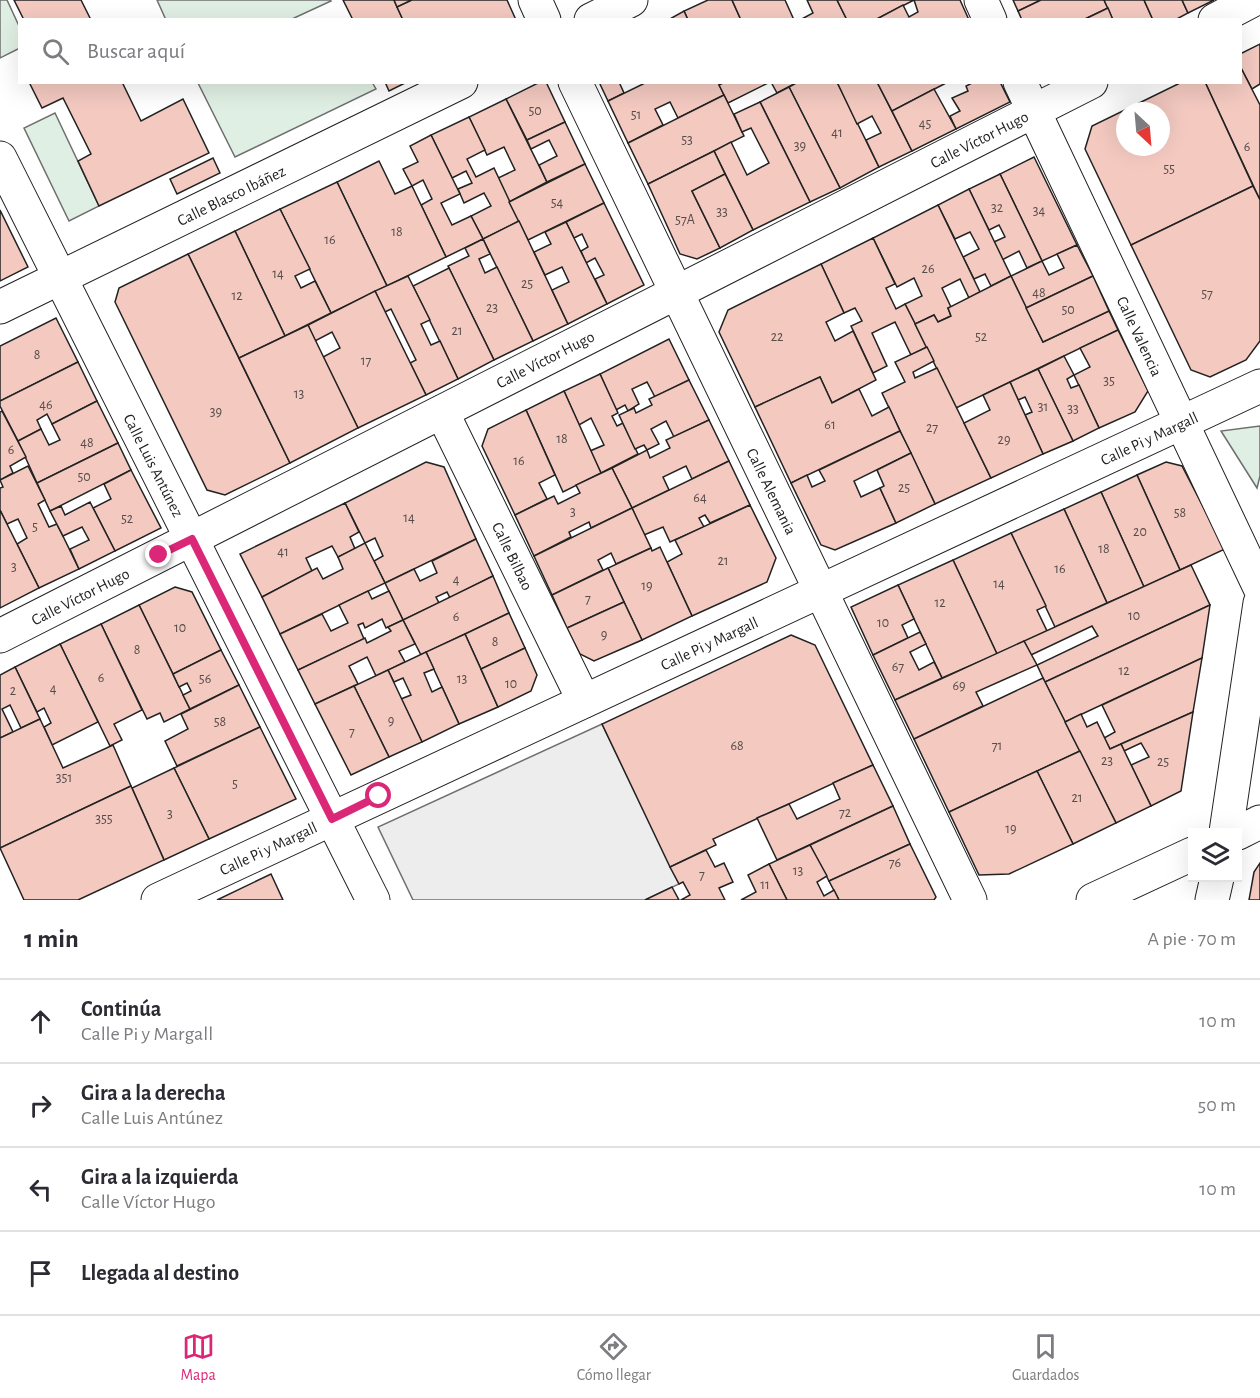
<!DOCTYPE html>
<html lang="es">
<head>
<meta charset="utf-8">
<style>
	body { margin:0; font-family:"Alegreya Sans",sans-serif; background:#f2f2f3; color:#2b2b33 }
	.controls { position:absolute; right:18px; bottom:18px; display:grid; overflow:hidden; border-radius:0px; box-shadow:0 6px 24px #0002 }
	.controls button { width:54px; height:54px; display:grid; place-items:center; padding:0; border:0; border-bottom:2px solid #e1e1e2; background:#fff; color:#2b2b33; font:30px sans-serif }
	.compass { position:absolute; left:1116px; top:102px; width:54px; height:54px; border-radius:50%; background:#fff; box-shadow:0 6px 24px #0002; rotate:154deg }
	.stop { position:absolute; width:18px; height:18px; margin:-14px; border:4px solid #db2777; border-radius:50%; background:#fff }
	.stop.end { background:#db2777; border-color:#fff; box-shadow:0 2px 6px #0008 }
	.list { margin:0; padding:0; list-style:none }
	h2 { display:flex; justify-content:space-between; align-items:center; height:78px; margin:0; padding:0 24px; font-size:26px }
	h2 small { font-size:20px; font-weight:400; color:#7c7c81 }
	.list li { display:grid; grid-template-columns:39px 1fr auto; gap:18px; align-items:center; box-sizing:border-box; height:84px; padding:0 24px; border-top:2px solid #e1e1e2 }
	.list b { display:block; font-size:22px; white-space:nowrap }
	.list p { margin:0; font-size:20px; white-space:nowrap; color:#7c7c81 }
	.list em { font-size:20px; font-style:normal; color:#7c7c81 }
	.icon { flex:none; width:33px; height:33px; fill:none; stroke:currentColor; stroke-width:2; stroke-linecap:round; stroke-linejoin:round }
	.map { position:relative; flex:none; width:1260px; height:900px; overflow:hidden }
	.search { position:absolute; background:#fff; box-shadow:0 6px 24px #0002; left:18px; right:18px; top:18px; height:66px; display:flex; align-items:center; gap:15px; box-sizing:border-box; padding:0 21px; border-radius:0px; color:#7c7c81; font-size:22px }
	.sheet { height:414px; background:#fff }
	nav { display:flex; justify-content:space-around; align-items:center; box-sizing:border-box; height:84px; border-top:2px solid #e1e1e2; background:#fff; font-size:16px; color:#7c7c81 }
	nav a { display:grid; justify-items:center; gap:3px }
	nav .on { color:#db2777 }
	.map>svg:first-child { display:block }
	.green { fill:#e0efe3; stroke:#6f6f6f; stroke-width:1.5 }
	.parking { fill:#ededed; stroke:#6f6f6f; stroke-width:1.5 }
	.building { fill:#f3c9c0; stroke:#222; stroke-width:1.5; fill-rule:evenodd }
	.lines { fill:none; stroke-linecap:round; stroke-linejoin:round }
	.street-casing { stroke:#222; stroke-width:35 }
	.street { stroke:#fff; stroke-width:33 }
	.route { stroke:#db2777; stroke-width:8 }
	.labels { text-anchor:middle; stroke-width:4.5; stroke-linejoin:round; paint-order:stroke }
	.number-label { font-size:14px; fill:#564c4a }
	.street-label { font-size:16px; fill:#222; stroke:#fff }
</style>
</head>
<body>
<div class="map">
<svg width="1260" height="900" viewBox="0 0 1260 900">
	<rect width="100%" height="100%" fill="#fff"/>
	<!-- green -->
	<g class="green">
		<path d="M0 0H7L19 26 20 48 0 58Z"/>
		<path d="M157 0H330L331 1 292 19 166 20Z"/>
		<path d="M372 82 376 89 235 157 198 83Z"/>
		<path d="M55 113 99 206 69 221 24 128Z"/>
		<path d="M1260 426V476L1257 488 1221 431Z"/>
	</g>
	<!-- parking -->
	<path class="parking" d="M602 724 679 884 645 900H413L378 827Z"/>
	<!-- building -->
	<g class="building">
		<path d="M14 0H81L91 20H24Z"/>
		<path d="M343 0H394L403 20H353Z"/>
		<path d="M394 0H412L397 7Z"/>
		<path d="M412 0H507L516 20H403L397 7Z"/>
		<path d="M708 0H732L741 20H688L684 11Z"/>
		<path d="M732 0H785L794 20H741Z"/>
		<path d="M807 0H837L847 20H800L813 13Z"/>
		<path d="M837 0H914L875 20H847Z"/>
		<path d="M960 0 969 20H875L903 5 909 17 918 12 914 0Z"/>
		<path d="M1013 0H1041L1018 11Z"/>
		<path d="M1041 0H1104L1108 8 1083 20H1022L1018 11Z"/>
		<path d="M1104 0H1144L1153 20H1113Z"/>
		<path d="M1144 0H1182L1188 13 1175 20H1153Z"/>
		<path d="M1182 0H1214L1188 13Z"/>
		<path d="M1108 8 1113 20H1083Z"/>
		<path d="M684 11 688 20H668Z"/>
		<path d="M1260 44V84L1252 89 1240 66V54Z"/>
		<path d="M1240 66 1260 105V200L1205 82H1240Z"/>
		<path d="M29 82H122L141 121 183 99 209 153 99 206 78 161 91 154 63 98 42 108Z"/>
		<path d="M385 82H407L389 91Z"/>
		<path d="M540 82H546L565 122 527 140 506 99Z"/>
		<path d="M599 82H619L624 93 608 101Z"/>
		<path d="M647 82H718L724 95 678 118 670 102 655 109 663 125 628 143 608 101Z"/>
		<path d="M725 82H770L728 103 719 85Z"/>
		<path d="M771 82H798L777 93Z"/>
		<path d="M798 82H837L879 167 840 188 789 87Z"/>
		<path d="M837 82H877L912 151 879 167 866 140 881 133 872 116 857 124Z"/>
		<path d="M877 82H948L892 111Z"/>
		<path d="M974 82H1000L1010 102 956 129 950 116 960 111 952 98 968 91 966 86Z"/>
		<path d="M1182 82H1205L1253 186 1131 245 1085 149 1092 126ZM1125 111H1161V147H1125Z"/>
		<path d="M789 87 840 188 810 202 760 102Z"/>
		<path d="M934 89 956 129 912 151 892 111Z"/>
		<path d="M724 95 744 136 648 184 628 143Z"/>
		<path d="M506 99 547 182 509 202 498 178 515 170 504 147 487 155 469 117Z"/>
		<path d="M760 102 810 202 753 230 714 151 731 142 747 175 769 163 751 128 742 132 734 114Z"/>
		<path d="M469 117 485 150 467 159 476 177 494 168 519 221 483 239 471 216 491 206 484 193 464 203 458 189 472 183 466 171 452 178 431 135Z"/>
		<path d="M565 122 585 164 547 182 539 165 557 156 549 140 531 149 527 140Z"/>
		<path d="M431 135 460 194 441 203 452 225 471 216 483 239 446 257 421 205 432 199 423 180 412 186 403 169 418 162 410 146Z"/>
		<path d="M714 151 725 174 692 191 720 248 697 259 680 254 648 184Z"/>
		<path d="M1034 157 1077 245 1042 261 1000 174Z"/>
		<path d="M213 158 220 173 177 194 170 179Z"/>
		<path d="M379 161 395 194 412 186 446 257 387 286 337 182Z"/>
		<path d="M585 164 604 203 528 240 509 202Z"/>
		<path d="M725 174 753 230 720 248 692 191Z"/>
		<path d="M1000 174 1042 261 1027 268 1019 251 1002 260 994 242 1005 237 999 225 989 230 969 189Z"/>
		<path d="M337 182 387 286 331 313 280 209Z"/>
		<path d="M1253 186 1260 200V341L1246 360 1210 377 1191 370 1131 245Z"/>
		<path d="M969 189 1011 276 991 286 985 274 974 279 963 257 979 249 970 232 955 239 938 205Z"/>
		<path d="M604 203 644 285 607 304 595 279 604 275 595 258 586 263 581 251 588 247 582 234 574 238 566 222Z"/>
		<path d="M938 205 980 292 969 298 960 279 942 288 951 307 948 308 951 316 938 322 934 315 915 324 905 304 922 296 914 278 897 287 873 238Z"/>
		<path d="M280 209 310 269 295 276 301 288 315 281 331 313 285 336 235 231Z"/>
		<path d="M0 210 28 267 0 281Z"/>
		<path d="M519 221 568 324 533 341 483 239Z"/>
		<path d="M566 222 607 304 568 324 552 290 569 282 562 267 545 275 534 252 551 244 545 232Z"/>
		<path d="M235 231 285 336 239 358 188 254Z"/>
		<path d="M873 238 895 284 886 288 896 309 905 304 927 347 911 355 895 322 872 333 887 366 873 373 851 326 862 321 855 308 844 313 821 264Z"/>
		<path d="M483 239 490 254 479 259 485 273 497 267 533 341 494 360 448 266 469 256 465 248Z"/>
		<path d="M1077 245 1093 276 1026 308 1011 276 1042 261 1049 275 1064 268 1057 254Z"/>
		<path d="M188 254 290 463 225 495 207 490 115 302 119 288Z"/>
		<path d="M821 264 844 313 826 322 835 341 853 331 876 380 832 403 820 377 755 407 719 332 728 310Z"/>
		<path d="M449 268 494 360 458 379 413 286Z"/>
		<path d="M408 276 430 320 421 324 431 345 440 341 458 379 426 395 410 363 416 360 391 309 385 312 375 291Z"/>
		<path d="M1011 276 1043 342 1109 311 1118 330 956 408 915 324 934 315 938 322 951 316 948 308Z"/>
		<path d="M1093 276 1109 311 1043 342 1026 308Z"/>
		<path d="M375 291 426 395 358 428 323 357 340 348 332 332 315 341 308 325Z"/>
		<path d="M56 318 78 362 0 401V346Z"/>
		<path d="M308 325 358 428 290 463 239 358Z"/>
		<path d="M1118 330 1148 391 1135 412 1099 428 1074 375 1090 367 1080 348Z"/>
		<path d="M669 339 689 380 655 397 647 382 632 389 639 404 628 411 625 405 616 410 600 374Z"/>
		<path d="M927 347 934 361 913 372 915 378 937 368 991 478 935 504 882 393 905 382 895 362Z"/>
		<path d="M1064 356 1074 375 1067 379 1071 388 1079 385 1099 428 1073 441 1038 369Z"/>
		<path d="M78 362 97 401 52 424 47 414 37 420 41 429 18 441 0 406V401Z"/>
		<path d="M1038 369 1073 441 1043 454 1025 415 1032 412 1025 397 1018 400 1010 382Z"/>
		<path d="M600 374 618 413 612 416 617 426 623 423 638 454 601 473 590 451 604 445 591 418 579 425 564 391Z"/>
		<path d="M820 377 832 403 859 389 872 416 889 407 900 431 791 483 755 407Z"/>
		<path d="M689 380 709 420 674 437 666 421 651 429 659 444 647 450 644 445 635 449 619 415 634 408 636 413 652 405 649 399Z"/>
		<path d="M1010 382 1043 454 991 478 964 423 990 410 983 395Z"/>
		<path d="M564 391 601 473 563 492 526 410Z"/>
		<path d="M97 401 118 443 37 483 18 441 41 429 49 445 60 440 52 424Z"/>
		<path d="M526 410 555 475 539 483 547 499 515 515 482 446 488 429Z"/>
		<path d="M2 411 26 457 10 466 13 473 0 480V412Z"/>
		<path d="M709 420 729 461 692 479 686 466 663 477 669 490 632 508 612 468 647 450 650 458 670 448 666 440Z"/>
		<path d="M900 431 911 453 854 481 861 497 880 488 896 523 835 550 821 545 791 483 807 475 812 487 825 481 819 470Z"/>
		<path d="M118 443 131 470 50 511 37 483Z"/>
		<path d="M911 453 935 504 896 523 880 488 884 486 877 470Z"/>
		<path d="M729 461 750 505 710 523 705 515 699 518 704 527 670 542 663 527 644 535 632 508Z"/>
		<path d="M426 462 444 467 476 539 385 583 374 561 383 556 375 538 365 543 345 503Z"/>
		<path d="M1166 462 1182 466 1225 549 1180 570 1137 475Z"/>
		<path d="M28 466 45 500 38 504 49 527 57 524 79 569 39 588 17 544 27 538 18 519 7 524 0 510V488L3 487 0 480Z"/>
		<path d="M612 468 632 508 591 528 589 522 569 532 571 537 534 556 515 515 554 496 558 504 580 493 576 485Z"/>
		<path d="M131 470 161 528 115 551 93 508 111 499 104 484Z"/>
		<path d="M1137 475 1180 570 1144 587 1101 492Z"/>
		<path d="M1101 492 1144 587 1107 603 1064 509Z"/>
		<path d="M90 502 115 551 79 569 70 549 89 540 82 527 63 536 50 511 61 506 65 515Z"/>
		<path d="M345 503 359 532 350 537 355 549 338 557 332 546 306 558 312 571 262 597 240 554Z"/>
		<path d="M750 505 776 558 767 582 692 616 667 562 682 554 675 540Z"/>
		<path d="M632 508 651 548 616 564 611 553 598 560 603 570 552 595 534 556Z"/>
		<path d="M1064 509 1107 603 1055 627 1011 533Z"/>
		<path d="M0 510 39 588 0 608Z"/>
		<path d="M1011 533 1046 606 1037 610 1047 631 997 654 953 560Z"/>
		<path d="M476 539 493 576 450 598 447 592 436 597 439 603 403 620 385 583 414 569 420 581 437 573 432 561Z"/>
		<path d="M365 543 385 583 280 634 262 597 317 568 323 579 343 569 338 557Z"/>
		<path d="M660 547 692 616 642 640 608 568 651 548 652 551Z"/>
		<path d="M953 560 997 654 942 678 898 585Z"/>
		<path d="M1191 565 1210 605 1045 682 1037 665 1098 636 1092 626 1031 655 1024 641Z"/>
		<path d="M608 568 624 602 567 628 552 595Z"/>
		<path d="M493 576 509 613 421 655 403 620Z"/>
		<path d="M898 585 914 619 902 625 908 638 873 655 851 607Z"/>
		<path d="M175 587 192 592 221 650 173 674 139 605Z"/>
		<path d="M368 591 372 599 389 591 403 620 386 628 382 619 365 628 363 623 358 625 364 639 298 670 280 634 322 614 331 631 348 623 339 605Z"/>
		<path d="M624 602 642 640 594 661 580 654 567 628Z"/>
		<path d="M139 605 190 709 164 722 160 713 147 719 101 624Z"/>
		<path d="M1210 605 1202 658 1065 722 1045 682Z"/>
		<path d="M509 613 525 648 481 669 465 634Z"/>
		<path d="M403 620 415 644 399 651 405 662 376 676 367 657 349 666 358 684 315 704 298 670 365 638 367 643 391 631 388 627Z"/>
		<path d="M101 624 142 710 114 724 122 740 110 746 60 644Z"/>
		<path d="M920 632 926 644 910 652 919 670 934 662 942 678 895 700 873 655Z"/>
		<path d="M465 634 498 707 459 724 426 652Z"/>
		<path d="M791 635 815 645 873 765 713 839 716 845 670 867 602 724Z"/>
		<path d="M1024 641 1037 665 976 692 983 706 914 739 895 700Z"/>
		<path d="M60 644 98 722 52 745 44 727 51 723 44 708 37 712 15 667Z"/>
		<path d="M525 648 537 675 531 691 498 707 481 669Z"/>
		<path d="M221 650 239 685 190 709 183 695 191 691 187 683 179 687 173 674Z"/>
		<path d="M426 652 434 669 424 673 432 692 442 687 459 724 422 742 401 699 411 695 403 678 394 682 388 670Z"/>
		<path d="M1202 658 1193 712 1110 749 1104 738 1115 732 1102 705Z"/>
		<path d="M15 667 40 719 21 728 10 705 2 709 13 732 0 738V675Z"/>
		<path d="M388 670 422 742 389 757 354 686Z"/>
		<path d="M1043 678 1080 751 949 812 914 739Z"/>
		<path d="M239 685 260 727 177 766 165 741 188 729 181 714Z"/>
		<path d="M354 686 389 757 351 775 315 704Z"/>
		<path d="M1193 712 1181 791 1151 806 1131 765 1149 757 1141 743 1124 751 1121 744Z"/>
		<path d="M1081 714 1087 727 1097 722 1110 749 1121 744 1151 806 1116 823 1065 722Z"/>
		<path d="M40 719 63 768 113 745 131 786 0 848V738Z"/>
		<path d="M260 727 296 799 209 839 174 768Z"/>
		<path d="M1080 751 1116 823 1073 844 1037 771Z"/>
		<path d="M873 765 893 806 777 860 757 818 789 804 797 819 840 799 833 783Z"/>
		<path d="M174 768 209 839 164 860 132 788Z"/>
		<path d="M1037 771 1073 844 1009 874 979 875 949 812Z"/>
		<path d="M131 786 164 860 78 900H24L0 848Z"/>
		<path d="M893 806 910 844 829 881 810 845Z"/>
		<path d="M910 844 936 897 934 900H839L829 881Z"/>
		<path d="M810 845 827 876 817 882 824 896 834 890 839 900H787L769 864Z"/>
		<path d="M706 850 715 867 724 863 733 882 719 888 725 900H681L690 895 683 882 679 884 670 867Z"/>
		<path d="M1260 863V900H1249L1254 872Z"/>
		<path d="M769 864 787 900H741L756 892 748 875Z"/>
		<path d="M271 874 283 900H217Z"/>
		<path d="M672 887 679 900H645Z"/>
	</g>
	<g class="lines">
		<defs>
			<g id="street">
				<path d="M535 0 544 20"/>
				<path d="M981 0 990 20"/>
				<path d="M591 20 631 0"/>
				<path d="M1215 20 1253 0"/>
				<path d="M575 82 970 900"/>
				<path d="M1020 82 1260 588"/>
				<path d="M0 158 373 900"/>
				<path d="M0 307 461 82"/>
				<path d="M442 412 584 701"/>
				<path d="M0 636 1091 82"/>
				<path d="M1226 832 1260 603"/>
				<path d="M1238 833 1260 822"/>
				<path d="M158 900 1260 386"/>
				<path d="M1093 900 1192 854"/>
				<path d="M1212 900 1217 878"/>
			</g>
		</defs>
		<!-- street casing -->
		<use href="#street" class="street-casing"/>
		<!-- street -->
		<use href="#street" class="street"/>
	</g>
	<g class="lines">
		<!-- route -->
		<path class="route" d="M159 555 192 539 332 819 379 796"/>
	</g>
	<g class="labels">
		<!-- number labels -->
		<g class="number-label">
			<text x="535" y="115">50</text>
			<text x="636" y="119">51</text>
			<text x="925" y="128">45</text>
			<text x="837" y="137">41</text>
			<text x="687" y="144">53</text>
			<text x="800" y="150">39</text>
			<text x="1247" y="151">6</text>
			<text x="1169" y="173">55</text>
			<text x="557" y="207">54</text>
			<text x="997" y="212">32</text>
			<text x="1039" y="215">34</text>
			<text x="722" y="216">33</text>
			<text x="685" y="224">57A</text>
			<text x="397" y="236">18</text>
			<text x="330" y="244">16</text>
			<text x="928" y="273">26</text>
			<text x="278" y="278">14</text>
			<text x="527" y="288">25</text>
			<text x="1039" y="297">48</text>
			<text x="1207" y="298">57</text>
			<text x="237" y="300">12</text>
			<text x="492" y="312">23</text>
			<text x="1068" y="314">50</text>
			<text x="457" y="335">21</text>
			<text x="777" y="341">22</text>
			<text x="981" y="341">52</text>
			<text x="37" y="359">8</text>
			<text x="366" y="365">17</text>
			<text x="1109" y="385">35</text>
			<text x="299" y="398">13</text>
			<text x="46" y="409">46</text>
			<text x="1043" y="411">31</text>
			<text x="1073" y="413">33</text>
			<text x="216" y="416">39</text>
			<text x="830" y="429">61</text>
			<text x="932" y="432">27</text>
			<text x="562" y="443">18</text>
			<text x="1004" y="444">29</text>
			<text x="87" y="447">48</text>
			<text x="11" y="454">6</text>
			<text x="519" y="465">16</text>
			<text x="84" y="481">50</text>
			<text x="904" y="492">25</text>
			<text x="700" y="502">64</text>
			<text x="573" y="516">3</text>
			<text x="1180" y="517">58</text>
			<text x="409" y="522">14</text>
			<text x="127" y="523">52</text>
			<text x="35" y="531">5</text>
			<text x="1140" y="536">20</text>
			<text x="1104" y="553">18</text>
			<text x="283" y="556">41</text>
			<text x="723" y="565">21</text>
			<text x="14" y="571">3</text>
			<text x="1060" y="573">16</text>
			<text x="456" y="584">4</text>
			<text x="999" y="588">14</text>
			<text x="647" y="590">19</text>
			<text x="588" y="603">7</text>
			<text x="940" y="607">12</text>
			<text x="1134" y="620">10</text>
			<text x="456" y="621">6</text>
			<text x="883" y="627">10</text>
			<text x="180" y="632">10</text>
			<text x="604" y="639">9</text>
			<text x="495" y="646">8</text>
			<text x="137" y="654">8</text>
			<text x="898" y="671">67</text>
			<text x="1124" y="675">12</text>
			<text x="101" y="682">6</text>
			<text x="205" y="683">56</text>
			<text x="462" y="683">13</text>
			<text x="511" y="688">10</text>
			<text x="959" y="690">69</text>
			<text x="53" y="693">4</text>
			<text x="13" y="695">2</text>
			<text x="391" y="725">9</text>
			<text x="220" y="726">58</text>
			<text x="352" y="736">7</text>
			<text x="737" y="750">68</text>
			<text x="997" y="750">71</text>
			<text x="1107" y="765">23</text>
			<text x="1163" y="766">25</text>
			<text x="64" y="782">351</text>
			<text x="235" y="788">5</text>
			<text x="1077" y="802">21</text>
			<text x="845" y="817">72</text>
			<text x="170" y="818">3</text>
			<text x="104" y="823">355</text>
			<text x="1011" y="833">19</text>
			<text x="895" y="867">76</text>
			<text x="798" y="875">13</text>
			<text x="702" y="879">7</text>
			<text x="765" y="889">11</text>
		</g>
		<!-- street labels -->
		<g class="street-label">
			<text transform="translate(979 139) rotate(-27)" y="6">Calle Víctor Hugo</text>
			<text transform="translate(231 195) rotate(-26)" y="6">Calle Blasco Ibáñez</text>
			<text transform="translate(1140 336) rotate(65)" y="6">Calle Valencia</text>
			<text transform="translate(545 359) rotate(-27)" y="6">Calle Víctor Hugo</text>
			<text transform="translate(1149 438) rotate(-25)" y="6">Calle Pi y Margall</text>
			<text transform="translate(154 465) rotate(63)" y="6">Calle Luis Antúnez</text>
			<text transform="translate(772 491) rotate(64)" y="6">Calle Alemania</text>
			<text transform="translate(513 556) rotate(64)" y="6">Calle Bilbao</text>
			<text transform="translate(80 596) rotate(-27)" y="6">Calle Víctor Hugo</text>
			<text transform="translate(709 643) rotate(-25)" y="6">Calle Pi y Margall</text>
			<text transform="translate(268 848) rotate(-25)" y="6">Calle Pi y Margall</text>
		</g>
	</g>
</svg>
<div class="controls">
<button><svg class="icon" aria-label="layers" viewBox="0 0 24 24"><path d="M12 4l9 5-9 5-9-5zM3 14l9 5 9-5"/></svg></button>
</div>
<svg class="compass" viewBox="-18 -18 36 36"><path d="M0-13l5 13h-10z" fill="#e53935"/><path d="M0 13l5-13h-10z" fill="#7c7c81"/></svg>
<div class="stop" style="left:379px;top:796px"></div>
<div class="stop end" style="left:159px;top:555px"></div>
<div class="search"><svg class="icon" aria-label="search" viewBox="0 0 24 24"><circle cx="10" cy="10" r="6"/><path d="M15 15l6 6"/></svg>Buscar aquí</div>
</div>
<section class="sheet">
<h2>1 min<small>A pie · 70 m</small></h2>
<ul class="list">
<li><svg class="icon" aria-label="ahead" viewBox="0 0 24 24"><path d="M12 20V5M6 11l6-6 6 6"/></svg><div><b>Continúa</b><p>Calle Pi y Margall</p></div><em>10 m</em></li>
<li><svg class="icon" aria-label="right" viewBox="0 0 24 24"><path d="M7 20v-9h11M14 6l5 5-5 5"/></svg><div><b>Gira a la derecha</b><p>Calle Luis Antúnez</p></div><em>50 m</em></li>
<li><svg class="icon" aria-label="left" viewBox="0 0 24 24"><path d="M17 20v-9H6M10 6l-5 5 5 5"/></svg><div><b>Gira a la izquierda</b><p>Calle Víctor Hugo</p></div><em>10 m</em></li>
<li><svg class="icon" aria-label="arrive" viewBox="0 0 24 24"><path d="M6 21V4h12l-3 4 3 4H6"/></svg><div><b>Llegada al destino</b></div></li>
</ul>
</section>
<nav>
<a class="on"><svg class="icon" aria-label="map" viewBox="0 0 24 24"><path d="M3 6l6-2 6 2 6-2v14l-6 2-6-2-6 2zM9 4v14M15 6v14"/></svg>Mapa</a>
<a><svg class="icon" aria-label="directions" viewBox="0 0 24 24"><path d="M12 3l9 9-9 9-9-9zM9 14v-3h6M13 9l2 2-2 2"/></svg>Cómo llegar</a>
<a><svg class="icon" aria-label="saved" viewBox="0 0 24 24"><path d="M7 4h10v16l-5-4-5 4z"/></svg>Guardados</a>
</nav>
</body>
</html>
